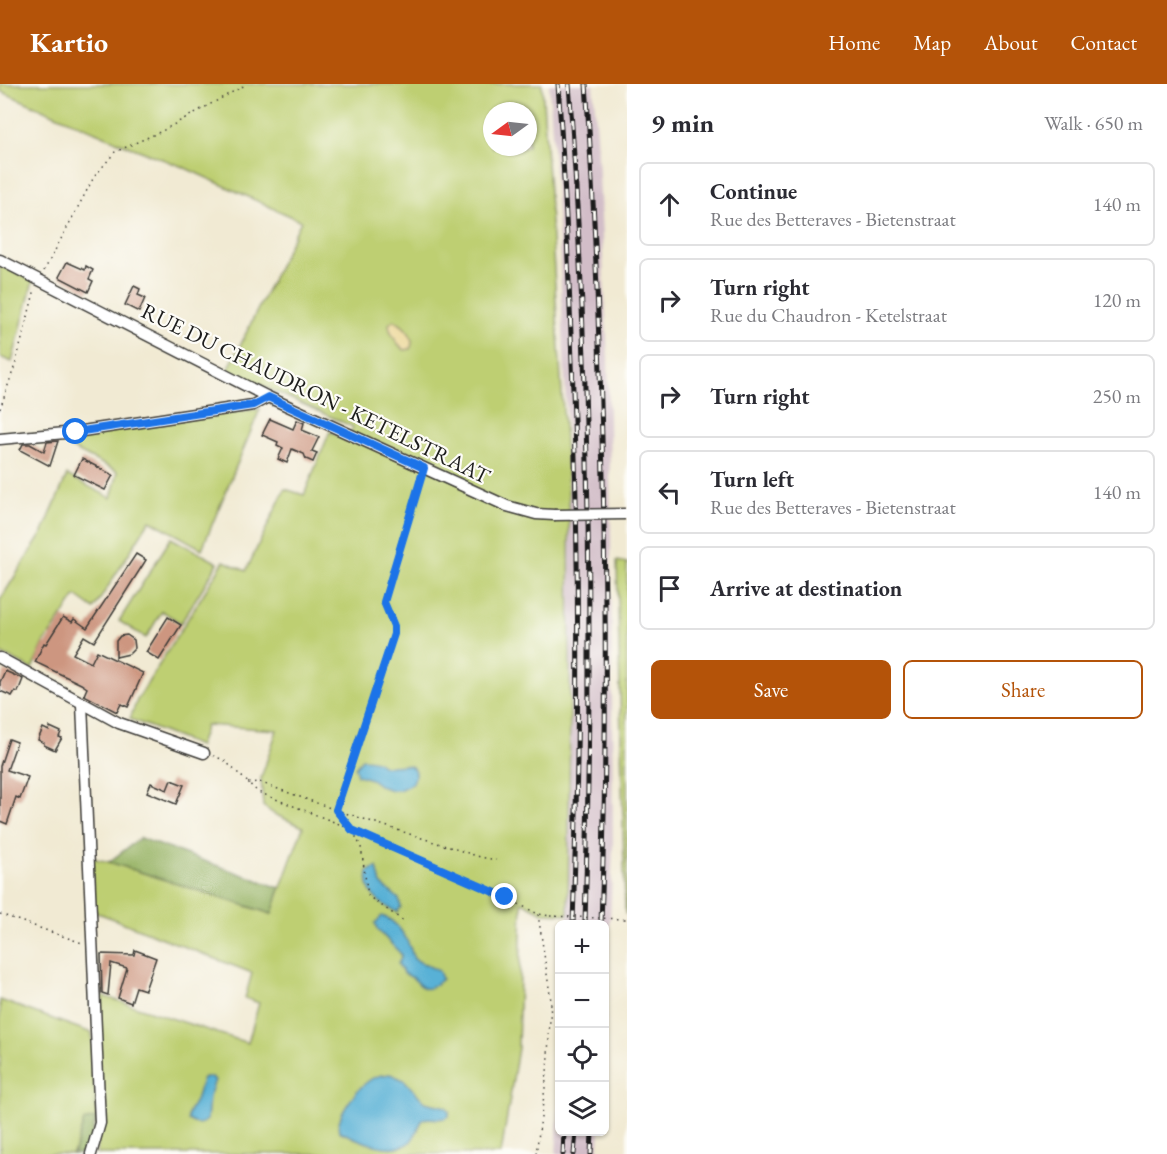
<!DOCTYPE html>
<html lang="en">
<head>
<meta charset="utf-8">
<style>
	body { margin:0; font-family:"EB Garamond",serif; background:#f2f2f3; color:#2b2b33 }
	.controls { position:absolute; right:18px; bottom:18px; display:grid; overflow:hidden; border-radius:9px; box-shadow:0 2px 4px #0004 }
	.controls button { width:54px; height:54px; display:grid; place-items:center; padding:0; border:0; border-bottom:2px solid #e1e1e2; background:#fff; color:#2b2b33; font:30px sans-serif }
	.compass { position:absolute; left:483px; top:18px; width:54px; height:54px; border-radius:50%; background:#fff; box-shadow:0 2px 4px #0004; rotate:255deg }
	.stop { position:absolute; width:18px; height:18px; margin:-14px; border:4px solid #1a73e8; border-radius:50%; background:#fff }
	.stop.end { background:#1a73e8; border-color:#fff; box-shadow:0 2px 6px #0008 }
	.list { margin:0; padding:0; list-style:none }
	h2 { display:flex; justify-content:space-between; align-items:center; height:78px; margin:0; padding:0 24px; font-size:26px }
	h2 small { font-size:20px; font-weight:400; color:#7c7c81 }
	.list li { display:grid; grid-template-columns:39px 1fr auto; gap:18px; align-items:center; box-sizing:border-box; height:84px; margin:0 12px 12px; padding:0 12px; border:2px solid #e1e1e2; border-radius:9px }
	.list b { display:block; font-size:22px; white-space:nowrap }
	.list p { margin:0; font-size:20px; white-space:nowrap; color:#7c7c81 }
	.list em { font-size:20px; font-style:normal; color:#7c7c81 }
	.actions { display:flex; gap:12px; padding:18px 24px }
	.actions a { flex:1; padding:14px 0; border:2px solid #b45309; border-radius:9px; text-align:center; font-size:21px; color:#b45309 }
	.actions .main { background:#b45309; color:#fff }
	.icon { flex:none; width:33px; height:33px; fill:none; stroke:currentColor; stroke-width:2; stroke-linecap:round; stroke-linejoin:round }
	.map { position:relative; flex:none; width:627px; height:1070px; overflow:hidden }
	header { display:flex; align-items:center; gap:36px; box-sizing:border-box; height:84px; padding:0 30px; background:#b45309; color:#fff }
	header strong { font-size:28px }
	nav { display:flex; gap:33px; margin-inline-start:auto; font-size:21px }
	main { display:flex }
	aside { flex:1; background:#fff }
	.map>svg:first-child { display:block }
	.industrial { fill:#d2bdc8 }
	.green { fill:#becf72; stroke:#6d7647; stroke-width:1.5; fill-rule:evenodd }
	.forest { fill:#96b264; stroke:#596740; stroke-width:1.5 }
	.sand { fill:#eeda9e; stroke:#857b5d; stroke-width:1.5 }
	.water { fill:#59b1d6; stroke:#3a6679; stroke-width:1.5 }
	.building { fill:#cd9680 }
	.lines { fill:none; stroke-linecap:round; stroke-linejoin:round }
	.street-casing { stroke:#3c3b37; stroke-width:13 }
	.path { stroke:#3c3b37; stroke-width:1.5; stroke-dasharray:1.5 4.5; stroke-linecap:butt }
	.street { stroke:#fff; stroke-width:10 }
	.rail-casing { stroke:#1c1c1c; stroke-width:5 }
	.rail { stroke:#fdfcf7; stroke-width:3; stroke-dasharray:9; stroke-linecap:butt }
	.street-bridge-casing { stroke:#3c3b37; stroke-width:13; stroke-linecap:butt }
	.path-bridge { stroke:#3c3b37; stroke-width:1.5; stroke-dasharray:1.5 4.5; stroke-linecap:butt }
	.street-bridge { stroke:#fff; stroke-width:10 }
	.route { stroke:#1a73e8; stroke-width:8 }
	.labels { text-anchor:middle; stroke-width:4.5; stroke-linejoin:round; paint-order:stroke }
	.street-label { font-size:22px; fill:#1c1c1c; stroke:#fdfcf7 }
</style>
</head>
<body>
<header>
<strong>Kartio</strong>
<nav><a>Home</a><a>Map</a><a>About</a><a>Contact</a></nav>
</header>
<main>
<div class="map">
<svg width="627" height="1070" viewBox="0 0 627 1070">
	<rect width="100%" height="100%" fill="#fdfcf7"/>
	<filter id="ink" filterUnits="userSpaceOnUse"><feTurbulence type="fractalNoise" baseFrequency=".0167" numOctaves="2"/><feDisplacementMap in="SourceGraphic" scale="12" xChannelSelector="R" yChannelSelector="G"/><feConvolveMatrix kernelMatrix="1 2 1 2 8 2 1 2 1" color-interpolation-filters="sRGB"/></filter>
	<filter id="wash" filterUnits="userSpaceOnUse"><feTurbulence type="fractalNoise" baseFrequency=".008" numOctaves="4" result="noise"/><feDisplacementMap in="SourceGraphic" scale="24" xChannelSelector="R" yChannelSelector="G"/><feGaussianBlur stdDeviation="1.35" result="paint"/><feColorMatrix in="noise" values="0 0 0 0 0 0 0 0 0 0 0 0 0 0 0 0 0 1.4 0 .05"/><feComposite in="paint" operator="in"/></filter>
	<g filter="url(#wash)">
		<rect width="100%" height="100%" fill="#f1ead3"/>
		<!-- industrial -->
		<g class="industrial">
			<path d="M549 0H593L597 49 608 275 611 445 613 766 605 961 604 840H568L571 623 570 422 560 174Z"/>
			<path d="M559 1012 560 1048H600L598 1070H556Z"/>
		</g>
		<!-- green -->
		<g class="green">
			<path d="M0 0H542L569 419 570 617 568 830 543 829 522 818 518 964 501 1070H97V910L248 959 259 919 245 914 252 889 93 827 92 774 109 778 271 830 303 743 274 730 263 722 261 694 277 646 206 641 199 662 130 635 137 616 224 477 246 487 285 405 304 411 330 347 347 357 353 343 228 286 301 137 183 83 128 62 0 7ZM492 27H528V63H492Z"/>
			<path d="M0 181 33 197 12 278 0 273Z"/>
			<path d="M260 325 202 465 150 436 94 525 76 512 44 559 32 585 0 569V516L43 448 67 391 111 414 118 388 71 364 73 352 218 329Z"/>
			<path d="M171 454 218 479 181 539 162 527 146 554 119 537Z"/>
			<path d="M617 477 627 479V830L625 829Z"/>
			<path d="M0 916 92 949 96 1034 72 1070H0Z"/>
		</g>
		<!-- forest -->
		<g class="forest">
			<path d="M140 754 280 804 272 830 109 778Z"/>
			<path d="M96 1034 88 1070H72L74 1068 84 1037Z"/>
		</g>
		<!-- sand -->
		<path class="sand" d="M394 236C404 242 417 253 410 265L405 266C398 262 389 248 389 240Z"/>
		<!-- water -->
		<g class="water">
			<path d="M362 675C367 675 371 675 376 677 379 678 381 681 384 682 393 684 423 672 413 699L399 706H392L382 703 371 695 357 691 355 683Z"/>
			<path d="M377 783 381 800 399 815 401 823 397 828C378 819 364 809 368 787Z"/>
			<path d="M382 832C400 838 409 858 414 875L439 887 442 895C418 917 424 895 404 890L398 880 401 874V870L377 845 375 839Z"/>
			<path d="M390 990 404 996 425 1018 446 1023 449 1027V1032C441 1038 431 1032 423 1035 418 1043 416 1054 408 1060 388 1070 358 1056 339 1047 335 1034 356 1006 367 998 374 992 381 991 390 990Z"/>
			<path d="M204 993H210L215 996 209 1013 207 1036C200 1041 196 1041 188 1036 187 1026 193 1022 197 1013 200 1006 199 1000 204 993Z"/>
		</g>
		<g id="blocks">
			<!-- building -->
			<g class="building">
				<path d="M67 178 85 186 86 182 93 186 89 195 93 197 88 208 59 193Z"/>
				<path d="M134 202 140 205 138 211 145 214 139 228 125 221Z"/>
				<path d="M270 335 293 345 297 336 304 339 302 346 319 353 312 367 317 369 313 378 306 375 304 370 292 365 287 379 278 375 283 364 277 361 278 358 262 351Z"/>
				<path d="M58 357 50 382 20 366 23 360H30L44 368 47 358Z"/>
				<path d="M82 375 113 391 105 406 74 391Z"/>
				<path d="M136 470 146 476 94 558 84 552 73 570 91 579 97 567 143 589 128 623 121 620 117 628 84 611 87 604 81 600 35 578 44 559 46 560 63 533 72 538 74 535 87 544Z"/>
				<path d="M168 533 181 541 159 576 146 568Z"/>
				<path d="M127 551 134 556 135 564 129 570 116 573V557L120 552Z"/>
				<path d="M5 587 23 595 18 608 15 607 12 612 0 607V598Z"/>
				<path d="M50 643 61 648 59 653 62 654 55 666 44 661V659L38 656 43 644 49 647Z"/>
				<path d="M9 655 17 658 7 686 28 693 20 715 16 713 7 740 0 737V682Z"/>
				<path d="M171 696 184 701 176 720 147 708 151 699 167 706Z"/>
				<path d="M135 866 156 874 145 906 136 903 131 919 118 914 127 884 111 879 108 911 102 909 101 870 134 871Z"/>
			</g>
		</g>
	</g>
	<g filter="url(#ink)">
		<use href="#blocks" fill-opacity="0" stroke="#3c3b37" stroke-width="1.5"/>
		<g class="lines">
			<defs>
				<g id="street">
					<path d="M0 176 268 313 507 422 536 430 554 431"/>
					<path d="M0 355 76 348 253 321 268 313"/>
					<path d="M0 574 119 639 204 669"/>
					<path d="M82 620 100 1039 91 1070"/>
				</g>
			</defs>
			<!-- street casing -->
			<use href="#street" class="street-casing"/>
			<!-- path -->
			<g class="path">
				<path d="M44 187 94 93 115 68 162 47 247 0"/>
				<path d="M0 325 16 278 35 205"/>
				<path d="M421 394 384 518 394 542V550L336 726 480 773 496 776"/>
				<path d="M213 672 224 676 258 708 362 749 505 813 538 830 550 832"/>
				<path d="M248 699 259 698 336 726 351 743"/>
				<path d="M353 747 361 763 368 812 405 838"/>
				<path d="M0 830 82 859"/>
				<path d="M624 835H627"/>
				<path d="M536 1070 547 989 551 917 538 830"/>
			</g>
			<!-- street -->
			<use href="#street" class="street"/>
			<defs>
				<g id="rail">
					<path d="M558 0C564 83 568 166 571 250 579 446 580 644 573 840"/>
					<path d="M569 0C590 279 593 561 585 840"/>
					<path d="M586 0C592 86 596 173 599 259 606 452 608 647 601 840"/>
					<path d="M563 1070 564 1048"/>
					<path d="M574 1070 576 1048"/>
					<path d="M591 1070 592 1048"/>
				</g>
			</defs>
			<!-- rail casing -->
			<use href="#rail" class="rail-casing"/>
			<!-- rail -->
			<use href="#rail" class="rail"/>
			<defs>
				<path id="street-bridge" d="M554 431 625 430"/>
			</defs>
			<!-- street-bridge casing -->
			<use href="#street-bridge" class="street-bridge-casing"/>
			<!-- path-bridge -->
			<path class="path-bridge" d="M550 832 624 835"/>
			<!-- street-bridge -->
			<use href="#street-bridge" class="street-bridge"/>
		</g>
	</g>
	<g class="lines" filter="url(#ink)">
		<!-- route -->
		<path class="route" d="M76 348 253 321 268 313 424 384 384 518 394 542V550L336 726 352 746 505 813"/>
	</g>
	<g class="labels">
		<!-- street labels -->
		<g class="street-label">
			<text transform="translate(316 309) rotate(26)" y="8">RUE DU CHAUDRON - KETELSTRAAT</text>
		</g>
	</g>
</svg>
<div class="controls">
<button>+</button>
<button>−</button>
<button><svg class="icon" aria-label="locate" viewBox="0 0 24 24"><circle cx="12" cy="12" r="6"/><path d="M12 2v4M12 18v4M2 12h4M18 12h4"/></svg></button>
<button><svg class="icon" aria-label="layers" viewBox="0 0 24 24"><path d="M12 4l9 5-9 5-9-5zM3 14l9 5 9-5"/></svg></button>
</div>
<svg class="compass" viewBox="-18 -18 36 36"><path d="M0-13l5 13h-10z" fill="#e53935"/><path d="M0 13l5-13h-10z" fill="#7c7c81"/></svg>
<div class="stop" style="left:76px;top:348px"></div>
<div class="stop end" style="left:505px;top:813px"></div>
</div>
<aside>
<h2>9 min<small>Walk · 650 m</small></h2>
<ul class="list">
<li><svg class="icon" aria-label="ahead" viewBox="0 0 24 24"><path d="M12 20V5M6 11l6-6 6 6"/></svg><div><b>Continue</b><p>Rue des Betteraves - Bietenstraat</p></div><em>140 m</em></li>
<li><svg class="icon" aria-label="right" viewBox="0 0 24 24"><path d="M7 20v-9h11M14 6l5 5-5 5"/></svg><div><b>Turn right</b><p>Rue du Chaudron - Ketelstraat</p></div><em>120 m</em></li>
<li><svg class="icon" aria-label="right" viewBox="0 0 24 24"><path d="M7 20v-9h11M14 6l5 5-5 5"/></svg><div><b>Turn right</b></div><em>250 m</em></li>
<li><svg class="icon" aria-label="left" viewBox="0 0 24 24"><path d="M17 20v-9H6M10 6l-5 5 5 5"/></svg><div><b>Turn left</b><p>Rue des Betteraves - Bietenstraat</p></div><em>140 m</em></li>
<li><svg class="icon" aria-label="arrive" viewBox="0 0 24 24"><path d="M6 21V4h12l-3 4 3 4H6"/></svg><div><b>Arrive at destination</b></div></li>
</ul>
<div class="actions"><a class="main">Save</a><a>Share</a></div>
</aside>
</main>
</body>
</html>
